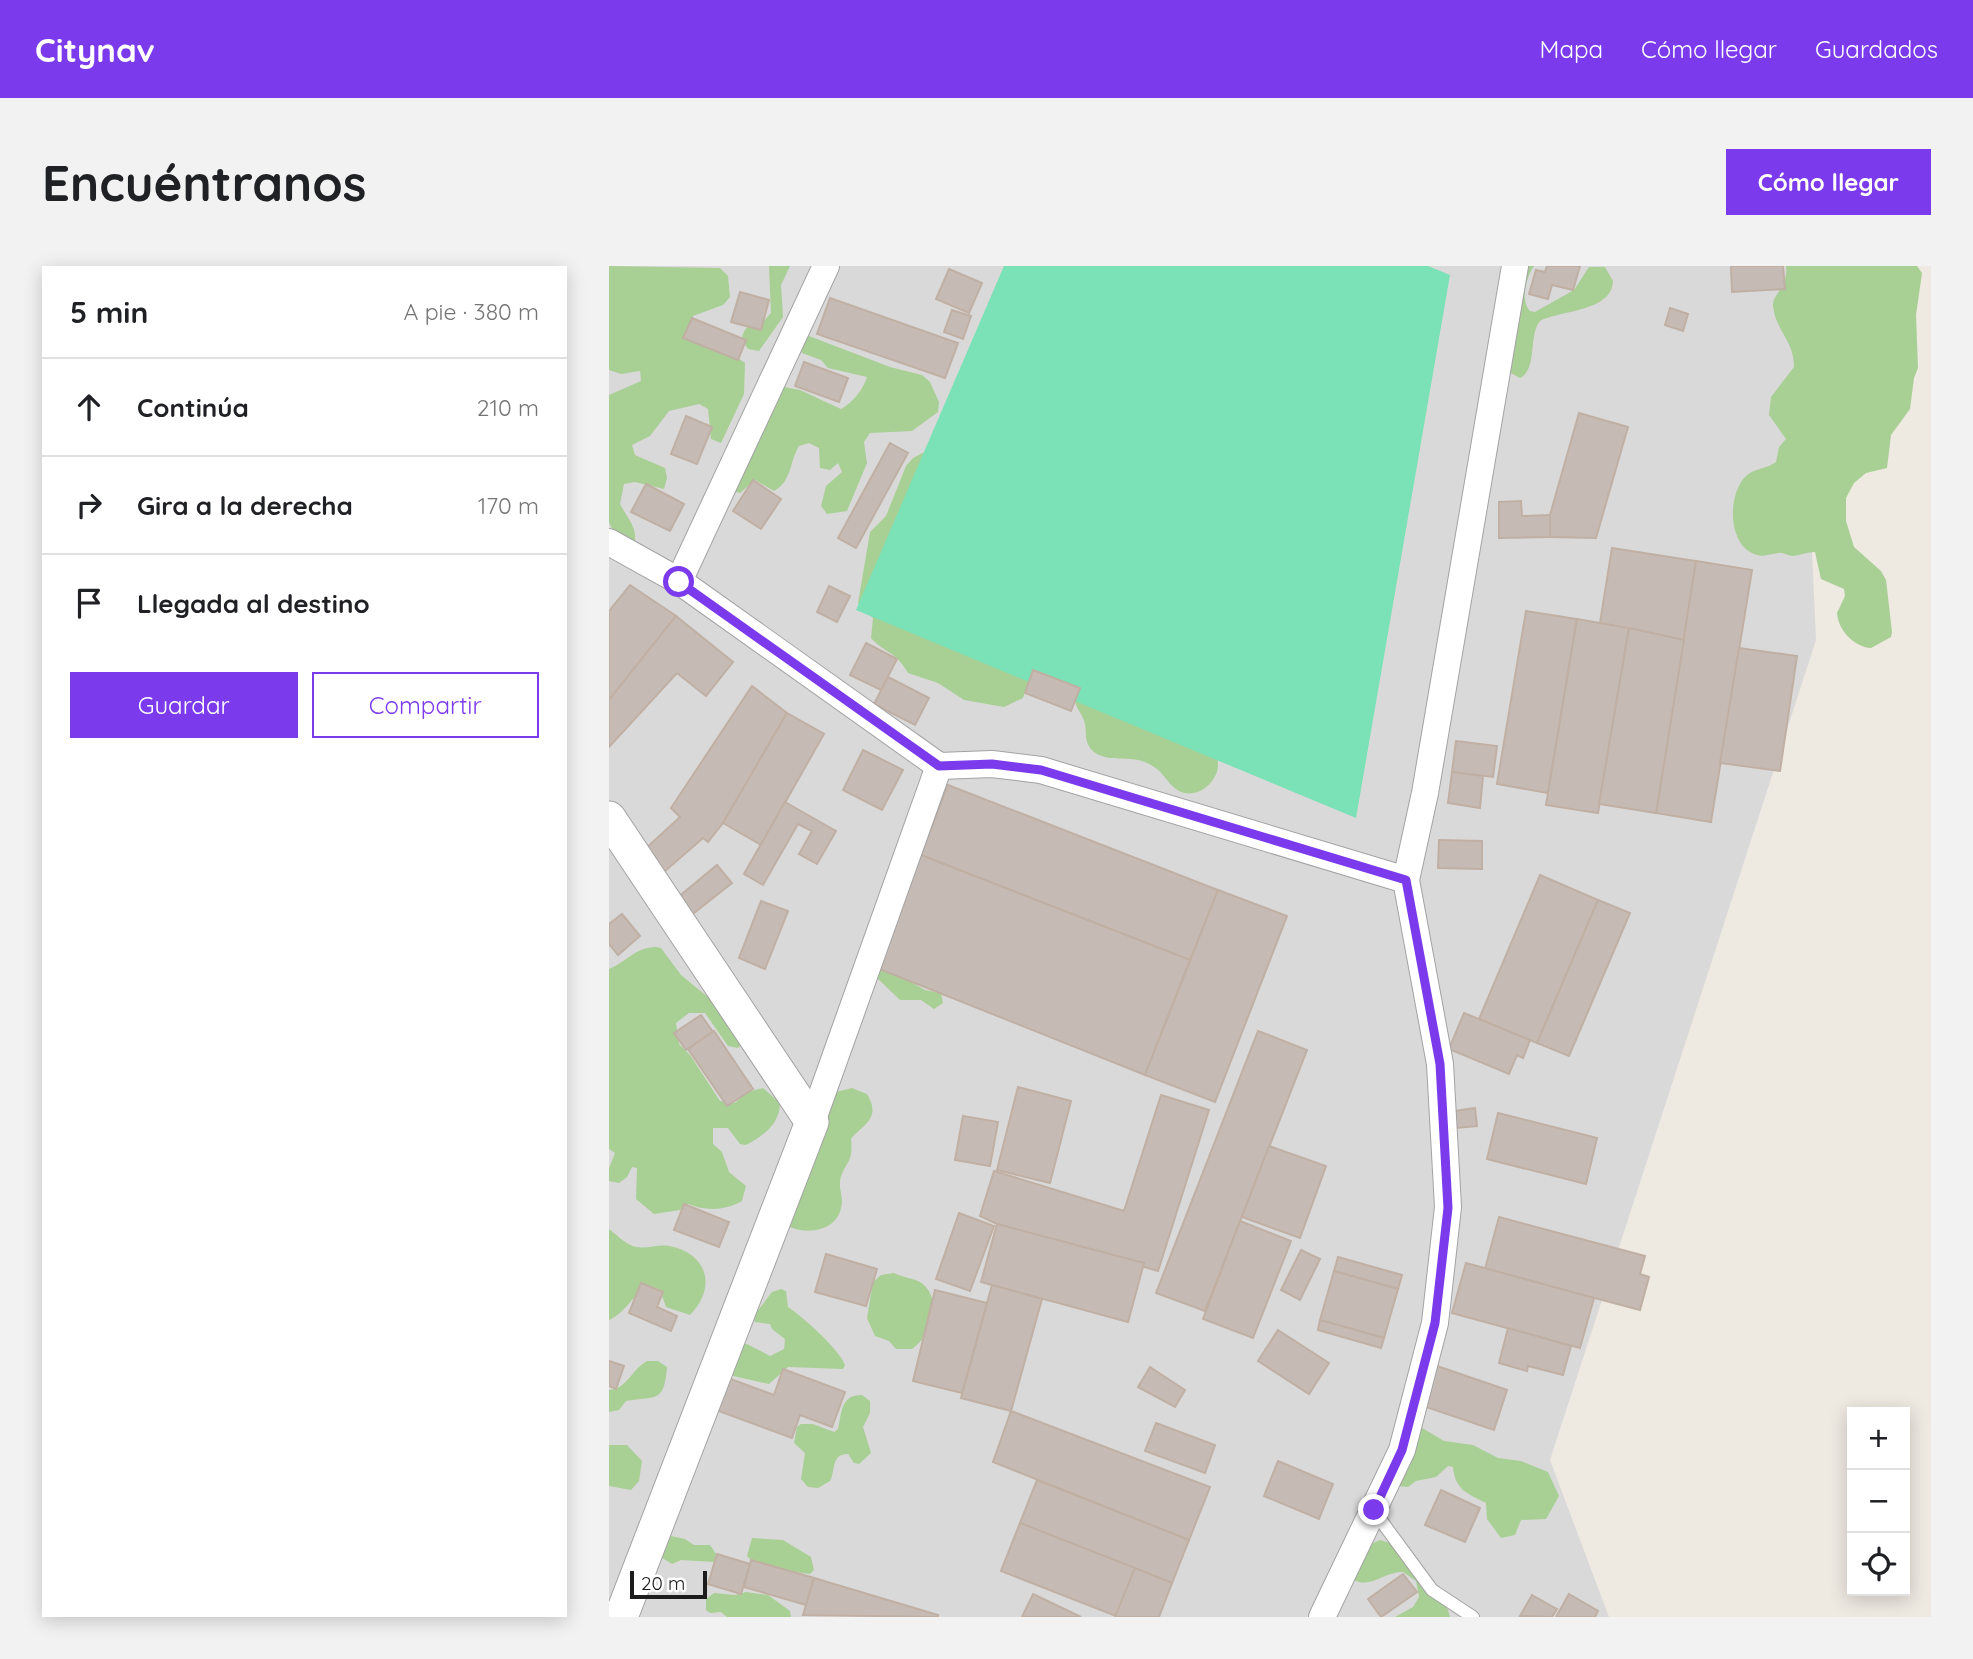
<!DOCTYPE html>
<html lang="es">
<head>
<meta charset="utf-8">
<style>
	body { margin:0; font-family:Quicksand,sans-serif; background:#f2f2f2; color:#202124 }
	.controls { position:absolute; right:21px; bottom:21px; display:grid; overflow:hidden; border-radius:0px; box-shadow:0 4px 18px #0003 }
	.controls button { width:63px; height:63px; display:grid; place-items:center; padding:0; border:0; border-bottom:2px solid #e0e0e0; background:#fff; color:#202124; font:35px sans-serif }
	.scale { position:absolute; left:21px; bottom:18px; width:77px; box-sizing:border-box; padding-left:7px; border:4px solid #1c1c1c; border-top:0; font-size:19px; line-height:24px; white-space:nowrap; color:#1c1c1c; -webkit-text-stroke:5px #fff; paint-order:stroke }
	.stop { position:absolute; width:21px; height:21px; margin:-16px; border:5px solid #7c3aed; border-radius:50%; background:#fff }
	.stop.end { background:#7c3aed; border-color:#fff; box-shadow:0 2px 7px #0008 }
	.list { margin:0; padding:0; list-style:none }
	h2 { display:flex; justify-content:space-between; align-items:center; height:91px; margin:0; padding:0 28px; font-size:30px }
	h2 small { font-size:23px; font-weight:400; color:#757577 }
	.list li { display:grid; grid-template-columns:46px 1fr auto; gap:21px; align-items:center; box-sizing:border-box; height:98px; padding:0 28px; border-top:2px solid #e0e0e0 }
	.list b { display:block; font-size:26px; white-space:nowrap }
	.list em { font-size:23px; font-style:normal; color:#757577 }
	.actions { display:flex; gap:14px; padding:21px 28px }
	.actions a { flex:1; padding:16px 0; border:2px solid #7c3aed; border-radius:0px; text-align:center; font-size:24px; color:#7c3aed }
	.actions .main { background:#7c3aed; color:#fff }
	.icon { flex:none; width:38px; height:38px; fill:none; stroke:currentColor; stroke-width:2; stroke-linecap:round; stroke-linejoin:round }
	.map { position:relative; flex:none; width:1322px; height:1351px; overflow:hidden; border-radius:0px }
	header { display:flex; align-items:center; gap:42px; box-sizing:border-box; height:98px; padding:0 35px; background:#7c3aed; color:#fff }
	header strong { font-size:33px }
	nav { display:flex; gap:38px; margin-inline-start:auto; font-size:24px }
	.intro { display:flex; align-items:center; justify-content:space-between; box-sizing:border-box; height:168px; padding:0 42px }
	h1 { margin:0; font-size:49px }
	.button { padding:18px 32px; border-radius:0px; background:#7c3aed; color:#fff; font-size:24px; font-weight:700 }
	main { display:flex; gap:42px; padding:0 42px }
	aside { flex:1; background:#fff; border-radius:0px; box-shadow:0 4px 18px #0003 }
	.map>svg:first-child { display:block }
	.residential { fill:#dad9d9 }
	.forest { fill:#a8cf94 }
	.pitch { fill:#7be1b6 }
	.building { fill:#c6bbb4; stroke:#c0afa3; stroke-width:2 }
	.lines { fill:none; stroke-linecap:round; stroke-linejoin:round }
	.service-casing { stroke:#a3a3a3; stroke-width:14 }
	.minor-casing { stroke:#a3a3a3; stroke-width:28 }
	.tertiary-casing { stroke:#a3a3a3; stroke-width:35 }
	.service { stroke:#fff; stroke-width:12 }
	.minor { stroke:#fff; stroke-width:26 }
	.tertiary { stroke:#fff; stroke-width:33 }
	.route { stroke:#7c3aed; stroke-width:9 }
</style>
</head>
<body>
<header>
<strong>Citynav</strong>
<nav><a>Mapa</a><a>Cómo llegar</a><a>Guardados</a></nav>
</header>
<div class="intro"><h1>Encuéntranos</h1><a class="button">Cómo llegar</a></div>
<main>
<aside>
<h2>5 min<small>A pie · 380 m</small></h2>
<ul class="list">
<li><svg class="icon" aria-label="ahead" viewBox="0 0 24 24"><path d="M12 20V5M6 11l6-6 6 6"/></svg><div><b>Continúa</b></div><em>210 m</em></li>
<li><svg class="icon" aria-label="right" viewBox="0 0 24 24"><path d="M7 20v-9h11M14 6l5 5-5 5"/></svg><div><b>Gira a la derecha</b></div><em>170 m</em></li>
<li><svg class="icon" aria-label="arrive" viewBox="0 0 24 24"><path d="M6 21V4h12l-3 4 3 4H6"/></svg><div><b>Llegada al destino</b></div></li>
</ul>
<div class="actions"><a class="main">Guardar</a><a>Compartir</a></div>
</aside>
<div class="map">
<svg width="1322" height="1351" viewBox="0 0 1322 1351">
	<rect width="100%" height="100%" fill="#eee9e1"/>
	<!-- residential -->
	<path class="residential" d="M0 0H1190L1207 374 941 1194 1000 1351H0Z"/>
	<!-- forest -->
	<g class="forest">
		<path d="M0 0 111 2 119 10 121 31 114 39 84 50V61L136 97 135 128 112 177 102 173 99 143 90 138 60 145 41 170 23 179 26 189 56 202 58 212 55 223 26 216 15 218 11 238C18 252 28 260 26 277L4 265 0 256V129L32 115 31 105 12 108 0 104Z"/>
		<path d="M160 0H181L172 19 174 51 150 85 139 83 133 74C135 59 141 59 155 55L162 47Z"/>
		<path d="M897 0H925C917 11 911 34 921 45L926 46 965 24 980 1H996L1004 15C1003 46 951 44 931 55 919 69 929 103 911 112L898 105Z"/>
		<path d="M1177 0H1308L1313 7 1307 49 1309 102 1305 112 1301 143 1282 169 1278 202 1257 207 1245 217 1237 232V255L1245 281 1272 305 1277 314 1283 366 1282 371 1262 382C1245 381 1229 364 1228 347L1236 330 1235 323 1212 313 1206 286C1198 286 1192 289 1184 290 1179 290 1174 286 1169 287 1162 288 1156 291 1148 289 1118 281 1118 228 1137 210 1145 202 1158 203 1167 196L1170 181 1177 173 1160 149 1162 131 1185 101C1185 74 1167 66 1164 40 1163 28 1180 21 1177 0Z"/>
		<path d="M200 70 281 101 313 109 321 116 330 136 329 146 303 165 261 167 255 176 258 197 238 245 218 248 212 240 217 220 233 206 229 197 221 204 211 202 210 182 200 177 190 180C180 197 183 215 165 225L146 214 131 227 119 224 170 120 191 124 232 143C244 136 254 124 258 111L219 102 212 94 193 87 191 77Z"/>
		<path d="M323 182 420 413 414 432 395 441 355 434 329 417 299 407C285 383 276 388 262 372L264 352 249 337 261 266 277 250 297 200 304 192Z"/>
		<path d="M466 433 607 479C607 485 609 493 609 500 608 517 587 534 570 525 555 516 556 503 533 495 518 490 494 497 482 483 474 474 479 462 474 452 471 445 467 443 466 433Z"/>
		<path d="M47 681 52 682 72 709 116 745 133 778 129 782 119 780 96 747H80L67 757 70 778 81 789 111 835 126 837 138 826 154 822 171 837C171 858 154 870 137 879L131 878 119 862H104V878L113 886 120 906 137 920 133 935C115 945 97 945 79 938L71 944 45 948 27 933 28 902 23 901 18 911 10 917 0 915V902L6 887 0 883V703C18 696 26 681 47 681Z"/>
		<path d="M269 703 282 705 316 724 332 727 334 737 325 743 312 734H291L269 713Z"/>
		<path d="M243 822 258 828C273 853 254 858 242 873 245 898 235 896 231 915 230 924 235 933 232 942 227 967 194 969 177 959L215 829Z"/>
		<path d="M0 963C8 969 17 979 27 981 38 983 49 978 60 980 99 987 108 1022 81 1049L57 1041 51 1024 41 1020C23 1028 18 1046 0 1054Z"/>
		<path d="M285 1007C294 1012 309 1012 316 1020 333 1038 322 1070 303 1083H287L280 1075 266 1070 258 1052 264 1016 272 1009Z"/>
		<path d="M172 1023 177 1025 179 1041C193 1050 231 1084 236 1099L234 1103 179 1101 160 1118 120 1109 127 1078H138L161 1090 175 1083 176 1073 163 1063 161 1058 146 1056 144 1051 163 1026Z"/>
		<path d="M38 1095H49L58 1101C55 1137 48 1130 17 1135L10 1144 0 1146V1124C18 1123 23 1103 38 1095Z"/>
		<path d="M253 1129 261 1135V1147L254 1161 262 1187 250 1198 245 1197 239 1188C222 1188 227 1203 221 1215L209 1222 199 1221 192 1213 196 1187 185 1177 188 1161 192 1158H204L225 1166 229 1163C233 1147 231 1129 253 1129Z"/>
		<path d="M810 1160 835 1175 864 1179 889 1192 912 1195 939 1206 950 1230 937 1253 912 1254 906 1269 892 1272 878 1253 877 1237C858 1227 846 1224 844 1201L839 1200 827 1211 807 1215 799 1221 789 1220Z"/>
		<path d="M0 1179H18L33 1195 30 1215 22 1224 0 1220Z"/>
		<path d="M62 1270 76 1273 85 1279H101L107 1288 105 1296 72 1294 63 1298 53 1292Z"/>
		<path d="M143 1272 174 1274 202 1291 205 1304 201 1308 178 1305 141 1293 138 1290Z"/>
		<path d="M771 1274 781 1277 837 1338 841 1351H786L804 1341 810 1331 807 1315 794 1306C776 1305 762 1323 745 1314L762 1278Z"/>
		<path d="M137 1326 159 1329 181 1345 182 1351H118L112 1346 101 1347 97 1344V1333L105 1327 126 1329Z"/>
	</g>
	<!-- pitch -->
	<path class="pitch" d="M395 0H819L841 9 747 552 247 344Z"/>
	<!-- building -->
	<g class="building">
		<path d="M938 0H971L964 24 943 19 939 33 920 28 927 4 936 6Z"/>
		<path d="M1122 0H1174L1176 23 1123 26Z"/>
		<path d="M340 3 373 17 360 47 327 33Z"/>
		<path d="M131 26 160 34 152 64 122 56Z"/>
		<path d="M221 32 349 77 336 112 208 68Z"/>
		<path d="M1061 42 1079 48 1074 65 1056 59Z"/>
		<path d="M343 44 362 50 354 73 335 66Z"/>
		<path d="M83 52 137 74 129 94 74 72Z"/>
		<path d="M195 96 239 112 230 136 186 120Z"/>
		<path d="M970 147 1019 161 987 272 941 271V249Z"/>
		<path d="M77 150 103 161 88 198 62 188Z"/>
		<path d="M281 177 299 187 247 282 229 272Z"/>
		<path d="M144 214 172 233 152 263 124 245Z"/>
		<path d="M37 218 75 238 61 265 22 246Z"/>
		<path d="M912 235 913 250 941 249V271L890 272V236Z"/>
		<path d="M1003 282 1087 295 1075 374 991 357Z"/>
		<path d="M1087 295 1143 304 1102 556 1047 547Z"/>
		<path d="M21 319 67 350 0 434V345Z"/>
		<path d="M220 320 241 330 228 356 208 346Z"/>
		<path d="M917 345 968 353 939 527 888 518Z"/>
		<path d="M67 350 124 396 97 430 68 407 0 481V434Z"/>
		<path d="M968 353 1020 362 989 547 937 539Z"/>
		<path d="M1020 362 1075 374 1047 547 990 538Z"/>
		<path d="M257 377 288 393 272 424 241 409Z"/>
		<path d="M1130 382 1188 390 1171 505 1111 497Z"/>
		<path d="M424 404 471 422 462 445 416 427Z"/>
		<path d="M279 411 320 432 306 459 265 438Z"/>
		<path d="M143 420 178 447 114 557 99 576 94 572 55 606 34 585 71 551 62 542Z"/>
		<path d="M178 447 215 468 152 579 114 557Z"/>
		<path d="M847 475 888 480 884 511 843 506Z"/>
		<path d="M254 484 294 504 273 544 234 524Z"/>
		<path d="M843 506 874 510 871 542 839 537Z"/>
		<path d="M339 519 609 624 581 694 312 589Z"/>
		<path d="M176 536 227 565 208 598 190 588 203 565 189 558 154 619 135 608Z"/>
		<path d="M830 574 873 575V603L829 602Z"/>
		<path d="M312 589 581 694 536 809 268 702Z"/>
		<path d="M108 599 123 617 81 650 67 633Z"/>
		<path d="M931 609 989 634 928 777 870 753Z"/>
		<path d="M609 624 678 650 606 836 536 809Z"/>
		<path d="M989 634 1021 647 960 790 928 777Z"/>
		<path d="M152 635 179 645 156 703 130 692Z"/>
		<path d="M13 648 31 670 9 689 0 678V658Z"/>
		<path d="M855 747 921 774 914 792 908 789 900 808 840 783Z"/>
		<path d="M92 749 104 766 77 784 65 767Z"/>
		<path d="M105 765 144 823 118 840 79 783Z"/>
		<path d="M649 765 698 784 596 1045 547 1027Z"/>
		<path d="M409 821 462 835 441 917 388 904Z"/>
		<path d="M552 829 600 844 549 1005 388 958 371 950 385 905 515 945Z"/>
		<path d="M866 842 868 860 847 862 845 845Z"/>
		<path d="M889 847 988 872 977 918 878 893Z"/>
		<path d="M354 850 389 856 381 900 346 894Z"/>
		<path d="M660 880 717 900 691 972 633 951Z"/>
		<path d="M75 938 120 956 110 981 65 964Z"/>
		<path d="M350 947 385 960 361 1025 327 1013Z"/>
		<path d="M890 951 1036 990 1031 1008 1040 1011 1031 1044 876 1003Z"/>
		<path d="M631 955 682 975 644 1072 594 1053Z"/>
		<path d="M388 958 535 997 519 1056 372 1016Z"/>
		<path d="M692 984 711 993 691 1034 672 1024Z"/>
		<path d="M217 988 268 1003 257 1040 206 1026Z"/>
		<path d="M729 991 793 1009 789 1023 725 1005Z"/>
		<path d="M857 997 985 1032 971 1082 843 1047Z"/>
		<path d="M725 1005 789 1023 775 1072 711 1054Z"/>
		<path d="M32 1017 54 1026 48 1041 68 1050 62 1065 20 1047Z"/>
		<path d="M383 1019 433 1033 402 1145 352 1132Z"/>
		<path d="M326 1024 378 1037 353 1127 304 1115Z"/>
		<path d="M711 1054 775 1072 772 1082 709 1064Z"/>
		<path d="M899 1062 962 1080 954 1109 919 1100 918 1105 890 1097Z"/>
		<path d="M669 1064 720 1097 700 1128 649 1095Z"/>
		<path d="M0 1095 15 1100 7 1123 0 1120Z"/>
		<path d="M828 1100 898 1124 885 1164 814 1140Z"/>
		<path d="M541 1101 576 1124 566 1141 529 1121Z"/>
		<path d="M174 1103 236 1126 223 1161 191 1149 183 1172 107 1144 119 1112 165 1129Z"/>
		<path d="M402 1145 601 1221 580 1274 384 1196Z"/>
		<path d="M547 1157 606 1179 596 1207 536 1185Z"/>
		<path d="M669 1195 724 1218 710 1253 655 1230Z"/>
		<path d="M428 1214 580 1274 563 1317 411 1257Z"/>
		<path d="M832 1224 871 1242 856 1276 816 1259Z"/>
		<path d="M411 1257 526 1302 507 1350 392 1305Z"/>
		<path d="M108 1288 141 1298 132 1328 99 1318Z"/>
		<path d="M142 1294 205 1312 197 1339 135 1321Z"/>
		<path d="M526 1302 563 1317 550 1351H506Z"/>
		<path d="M794 1308 808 1326 772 1351 759 1333Z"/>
		<path d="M205 1312 329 1349V1351L194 1349Z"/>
		<path d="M424 1328 472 1351H413Z"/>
		<path d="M960 1328 989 1345 986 1351H947Z"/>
		<path d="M923 1329 948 1343 943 1351 911 1350Z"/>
	</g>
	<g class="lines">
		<defs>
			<path id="service" d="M765 1245 823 1324 864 1351"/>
			<g id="minor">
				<path d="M0 276 70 315 330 500 383 498 432 504 797 614"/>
				<path d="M70 315 217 0"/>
				<path d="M203 856 330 500"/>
				<path d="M713 1351 793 1184 826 1057 839 941 831 798 797 614 816 527 906 0"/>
			</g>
			<path id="tertiary" d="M0 552 203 856 12 1351"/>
		</defs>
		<!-- service casing -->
		<use href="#service" class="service-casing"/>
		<!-- minor casing -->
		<use href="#minor" class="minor-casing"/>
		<!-- tertiary casing -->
		<use href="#tertiary" class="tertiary-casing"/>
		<!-- service -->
		<use href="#service" class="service"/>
		<!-- minor -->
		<use href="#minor" class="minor"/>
		<!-- tertiary -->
		<use href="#tertiary" class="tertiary"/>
	</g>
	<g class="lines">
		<!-- route -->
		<path class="route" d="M70 316 330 500 383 498 432 504 797 614 831 798 839 942 826 1057 793 1184 765 1244"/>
	</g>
</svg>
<div class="controls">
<button>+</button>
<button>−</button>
<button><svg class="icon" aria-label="locate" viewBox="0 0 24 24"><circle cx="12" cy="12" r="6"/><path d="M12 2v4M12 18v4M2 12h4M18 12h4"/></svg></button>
</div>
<div class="scale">20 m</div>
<div class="stop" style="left:70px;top:316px"></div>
<div class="stop end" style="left:765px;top:1244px"></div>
</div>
</main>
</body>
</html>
